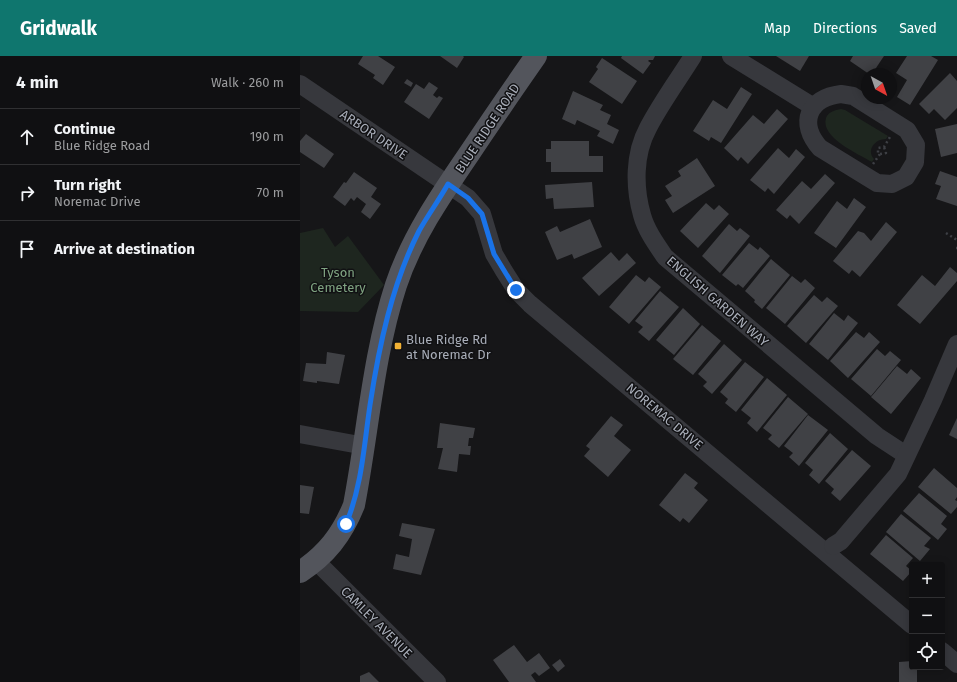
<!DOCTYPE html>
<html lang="en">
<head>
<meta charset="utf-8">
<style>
	body { margin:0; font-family:"Fira Sans",sans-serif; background:#1e1e20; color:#f1f3f6 }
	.controls { position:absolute; right:12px; bottom:12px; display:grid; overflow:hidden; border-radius:4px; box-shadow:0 2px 10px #0003 }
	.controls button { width:36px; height:36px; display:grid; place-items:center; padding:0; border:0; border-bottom:1px solid #303032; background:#101012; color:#f1f3f6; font:20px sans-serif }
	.compass { position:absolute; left:561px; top:12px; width:36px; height:36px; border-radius:50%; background:#101012; box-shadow:0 2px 10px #0003; rotate:140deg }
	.stop { position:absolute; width:12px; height:12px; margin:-9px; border:3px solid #1a73e8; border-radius:50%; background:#fff }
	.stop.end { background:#1a73e8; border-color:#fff; box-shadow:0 1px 4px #0008 }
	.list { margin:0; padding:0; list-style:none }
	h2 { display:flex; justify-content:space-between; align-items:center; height:52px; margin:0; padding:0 16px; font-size:17px }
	h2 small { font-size:13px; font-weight:400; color:#9c9d9f }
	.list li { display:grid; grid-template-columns:26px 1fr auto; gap:12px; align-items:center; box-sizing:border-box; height:56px; padding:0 16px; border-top:1px solid #303032 }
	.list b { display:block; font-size:15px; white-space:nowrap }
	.list p { margin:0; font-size:13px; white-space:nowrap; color:#9c9d9f }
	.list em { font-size:13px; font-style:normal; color:#9c9d9f }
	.icon { flex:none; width:22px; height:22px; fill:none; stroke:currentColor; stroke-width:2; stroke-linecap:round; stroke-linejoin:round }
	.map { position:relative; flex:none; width:657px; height:626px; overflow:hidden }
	header { display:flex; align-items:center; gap:24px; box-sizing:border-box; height:56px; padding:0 20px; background:#0f766e; color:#fff }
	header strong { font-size:19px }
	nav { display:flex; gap:22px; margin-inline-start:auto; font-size:14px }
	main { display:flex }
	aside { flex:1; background:#101012 }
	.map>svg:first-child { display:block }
	.green { fill:#1e261f }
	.building { fill:#404145 }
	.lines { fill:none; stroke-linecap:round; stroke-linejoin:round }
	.path { stroke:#3d3f44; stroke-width:2.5; stroke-dasharray:2 3; stroke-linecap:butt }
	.minor { stroke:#37383d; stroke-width:18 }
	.major { stroke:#53555c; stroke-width:22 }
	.route { stroke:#1a73e8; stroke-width:5 }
	.poi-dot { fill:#f2b134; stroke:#111113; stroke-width:1.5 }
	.labels { text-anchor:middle; stroke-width:3; stroke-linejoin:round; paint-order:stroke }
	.street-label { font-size:13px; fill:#a8adb8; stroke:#111113 }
	.park-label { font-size:13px; fill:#7fa381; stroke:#111113 }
	.poi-label { font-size:13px; fill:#a8adb8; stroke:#111113; text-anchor:start }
</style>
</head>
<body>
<header>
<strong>Gridwalk</strong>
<nav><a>Map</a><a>Directions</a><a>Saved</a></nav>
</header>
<main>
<aside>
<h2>4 min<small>Walk · 260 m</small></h2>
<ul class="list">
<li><svg class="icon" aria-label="ahead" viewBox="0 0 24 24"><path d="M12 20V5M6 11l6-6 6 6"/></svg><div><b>Continue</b><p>Blue Ridge Road</p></div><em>190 m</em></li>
<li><svg class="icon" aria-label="right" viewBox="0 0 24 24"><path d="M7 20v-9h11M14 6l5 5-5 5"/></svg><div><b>Turn right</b><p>Noremac Drive</p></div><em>70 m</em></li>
<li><svg class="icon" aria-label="arrive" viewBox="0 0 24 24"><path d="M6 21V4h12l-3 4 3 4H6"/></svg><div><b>Arrive at destination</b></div></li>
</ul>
</aside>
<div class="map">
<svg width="657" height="626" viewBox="0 0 657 626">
	<rect width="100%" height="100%" fill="#161618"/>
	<!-- green -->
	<g class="green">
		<path d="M541 53 545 54 588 80 586 83C575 83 566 94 574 103L572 106C558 98 520 81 526 62 528 56 535 54 541 53Z"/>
		<path d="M23 172 35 191 48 180 84 229 58 256 0 255V177Z"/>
	</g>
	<!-- building -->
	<g class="building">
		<path d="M63 0H78L95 11 83 29 73 22 75 19 58 8Z"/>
		<path d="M140 0H163L164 1 157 12Z"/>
		<path d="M322 0H355L353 4H349L348 5 351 7 343 18 321 2Z"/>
		<path d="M476 0H509L500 15Z"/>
		<path d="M553 0H584L572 18H569L550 5Z"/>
		<path d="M607 0H631L638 4 610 49 597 41 607 24 596 17Z"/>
		<path d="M302 2 337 25 322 48 289 26 298 13 296 11Z"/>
		<path d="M650 17 657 25V52L645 64 634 53 629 58 619 48Z"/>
		<path d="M107 23 113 27 111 31 104 27Z"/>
		<path d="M129 26 138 32 133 39 137 42 139 40 143 42 129 63 104 46 116 28 124 33Z"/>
		<path d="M441 31 452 38 421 87 411 81 409 85 393 75 413 44 427 53Z"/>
		<path d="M273 35 303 49 300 54 311 59 307 68 319 74 313 88 297 80 300 75 277 64 275 69 262 63Z"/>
		<path d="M477 53 488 63 448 108 441 101 438 105 424 92 453 59 464 68Z"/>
		<path d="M657 68V97L641 101 635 73Z"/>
		<path d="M6 78 34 98 24 112 0 96V85Z"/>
		<path d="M251 85H289V100H303V116H251V106H246V93H251Z"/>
		<path d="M478 92 489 102 496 93 505 101 474 138 468 132 465 136 450 124Z"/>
		<path d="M397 102 415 130 373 157 365 144 372 140 365 130 381 120 378 115Z"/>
		<path d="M640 115 657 121V150L636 143 641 130 635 128Z"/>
		<path d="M54 116 77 132 71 141 81 148 70 163 61 156 66 148 57 141 54 145 51 142 45 150 33 141 44 126 46 127Z"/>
		<path d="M525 118 535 127 499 168 490 159 487 163 476 154 502 125 511 133Z"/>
		<path d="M292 126 294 151 254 153 253 142 246 143 245 129Z"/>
		<path d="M554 142 566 151 536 192 514 177 537 145 547 153Z"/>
		<path d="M406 147 414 154 419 149 429 158 398 192 380 175Z"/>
		<path d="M290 163 302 191 274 203 272 198 257 204 245 176 257 170 260 176Z"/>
		<path d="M586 166 597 176 560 221 552 214 549 218 533 205 558 175 564 177 571 185Z"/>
		<path d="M429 168 437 175 440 172 450 180 420 217 402 200Z"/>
		<path d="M449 187 458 194 460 191 470 200 443 232 438 228 436 230 422 219Z"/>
		<path d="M311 196 319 205 327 197 336 207 299 240 282 222Z"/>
		<path d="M471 203 490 219 462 253 454 246 455 244 445 235Z"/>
		<path d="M650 211 657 217V225L620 268 597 249 622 219 635 230Z"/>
		<path d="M336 219 345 226 349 221 361 231 329 268 309 251Z"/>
		<path d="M492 220 501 227 505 223 515 232 485 268 466 252Z"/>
		<path d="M360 235 379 251 349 285 338 276 343 271 335 265Z"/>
		<path d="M514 239 522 246 527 241 538 250 506 287 487 270Z"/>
		<path d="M383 252 400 268 374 299 356 284Z"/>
		<path d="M534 257 544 265 548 259 558 267 528 304 509 288Z"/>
		<path d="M402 269 421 285 393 319 373 303Z"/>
		<path d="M556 276 564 282 569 276 580 286 548 322 530 305Z"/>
		<path d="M424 288 442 304 412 338 403 330 407 326 398 318Z"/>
		<path d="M577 293 585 300 590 295 601 304 571 340 551 323Z"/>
		<path d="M27 296 45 299 39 328 17 325V327L3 325 6 307 26 308Z"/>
		<path d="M445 306 464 321 436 356 425 347 428 343 420 336Z"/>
		<path d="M597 310 607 318 611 313 621 322 591 358 571 341Z"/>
		<path d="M467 322 487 339 457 376 447 367 451 362 441 354Z"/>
		<path d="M488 341 508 358 479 392 468 383 472 379 463 372Z"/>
		<path d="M508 359 528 374 499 410 489 401 493 397 484 390Z"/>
		<path d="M311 360 323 369 314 380 331 394 308 421 284 400 290 393 286 390Z"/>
		<path d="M657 362V383L649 379Z"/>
		<path d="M140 367 175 372 173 382H169L168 390H171L170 399 159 398 157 416 138 413 143 392H137Z"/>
		<path d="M530 377 548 393 519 428 509 419 513 414 505 407Z"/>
		<path d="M552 394 571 410 540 445 531 437 534 433 525 425Z"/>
		<path d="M634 412 657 432V441L655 444 657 445V451L651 458 618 431Z"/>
		<path d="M385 417 398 427 394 432 408 444 389 467 383 462 380 466 359 449Z"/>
		<path d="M0 429 14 431 9 458 0 457Z"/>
		<path d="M619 437 647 460 641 468 647 473 638 484 603 455Z"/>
		<path d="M601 458 631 482 624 490 630 493 620 505 586 476Z"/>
		<path d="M102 467 135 473 121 519 93 513 96 498 109 501 112 483 99 480Z"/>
		<path d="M586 479 613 502 606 510 612 515 603 525 570 498Z"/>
		<path d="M214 589 227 606 239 597 250 612 239 620 235 616 231 619 236 626H209L193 604Z"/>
		<path d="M260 603 265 610 258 616 252 609Z"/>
		<path d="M612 605V611H617V626H599V606Z"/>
		<path d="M69 616 79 626H60V620Z"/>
	</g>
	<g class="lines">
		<!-- path -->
		<g class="path">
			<path d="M580 98 586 97 584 91"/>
			<path d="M573 108 580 98 578 97V92L584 91 590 81"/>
			<path d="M646 177 657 184"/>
			<path d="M656 192H657"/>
		</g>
		<!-- minor -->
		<g class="minor">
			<path d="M393 0C378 24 361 47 348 72 334 98 334 131 342 159 346 174 356 188 365 201L577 380 606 399"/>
			<path d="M431 0 512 50"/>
			<path d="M0 28 168 142 182 158 194 198 204 215 216 234 230 248 612 569"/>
			<path d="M541 38 553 40 607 74 616 89 615 106 606 121 592 128 577 127 520 92C498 67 508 42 541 38Z"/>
			<path d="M0 378 65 390"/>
			<path d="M533 490 541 485 598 418 633 344 657 288"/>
			<path d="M16 505 137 626"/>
			<path d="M642 595 657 608"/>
		</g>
		<!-- major -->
		<path class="major" d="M0 516C26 499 42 479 54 449 68 376 73 300 96 229 112 181 141 139 169 98 191 65 213 33 236 0"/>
	</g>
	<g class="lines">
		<!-- route -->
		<path class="route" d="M46 468C62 430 64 389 70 349 79 290 92 228 119 175 128 159 139 144 148 128L168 142 182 158 194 198 216 234"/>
	</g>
	<!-- markers -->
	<rect class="poi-dot" x="94" y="286" width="8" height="8" rx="2"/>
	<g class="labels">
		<!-- street labels -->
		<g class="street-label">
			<text transform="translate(187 72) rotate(-56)" y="5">BLUE RIDGE ROAD</text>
			<text transform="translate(74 78) rotate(34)" y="5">ARBOR DRIVE</text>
			<text transform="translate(418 245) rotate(41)" y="5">ENGLISH GARDEN WAY</text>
			<text transform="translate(365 360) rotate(40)" y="5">NOREMAC DRIVE</text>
			<text transform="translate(77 566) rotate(45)" y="5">CAMLEY AVENUE</text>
		</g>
		<!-- park labels -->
		<g class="park-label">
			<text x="38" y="221">Tyson<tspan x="38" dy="15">Cemetery</tspan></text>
		</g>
		<!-- poi labels -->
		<g class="poi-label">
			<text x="106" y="288">Blue Ridge Rd<tspan x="106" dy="15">at Noremac Dr</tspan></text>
		</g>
	</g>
</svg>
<div class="controls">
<button>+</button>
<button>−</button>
<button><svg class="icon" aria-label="locate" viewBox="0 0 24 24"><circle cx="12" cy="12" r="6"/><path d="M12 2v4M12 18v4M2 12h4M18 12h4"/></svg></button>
</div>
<svg class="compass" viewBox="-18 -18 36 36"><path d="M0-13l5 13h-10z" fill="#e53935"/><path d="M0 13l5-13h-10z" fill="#9c9d9f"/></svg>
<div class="stop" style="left:46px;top:468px"></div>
<div class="stop end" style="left:216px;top:234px"></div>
</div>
</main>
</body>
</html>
